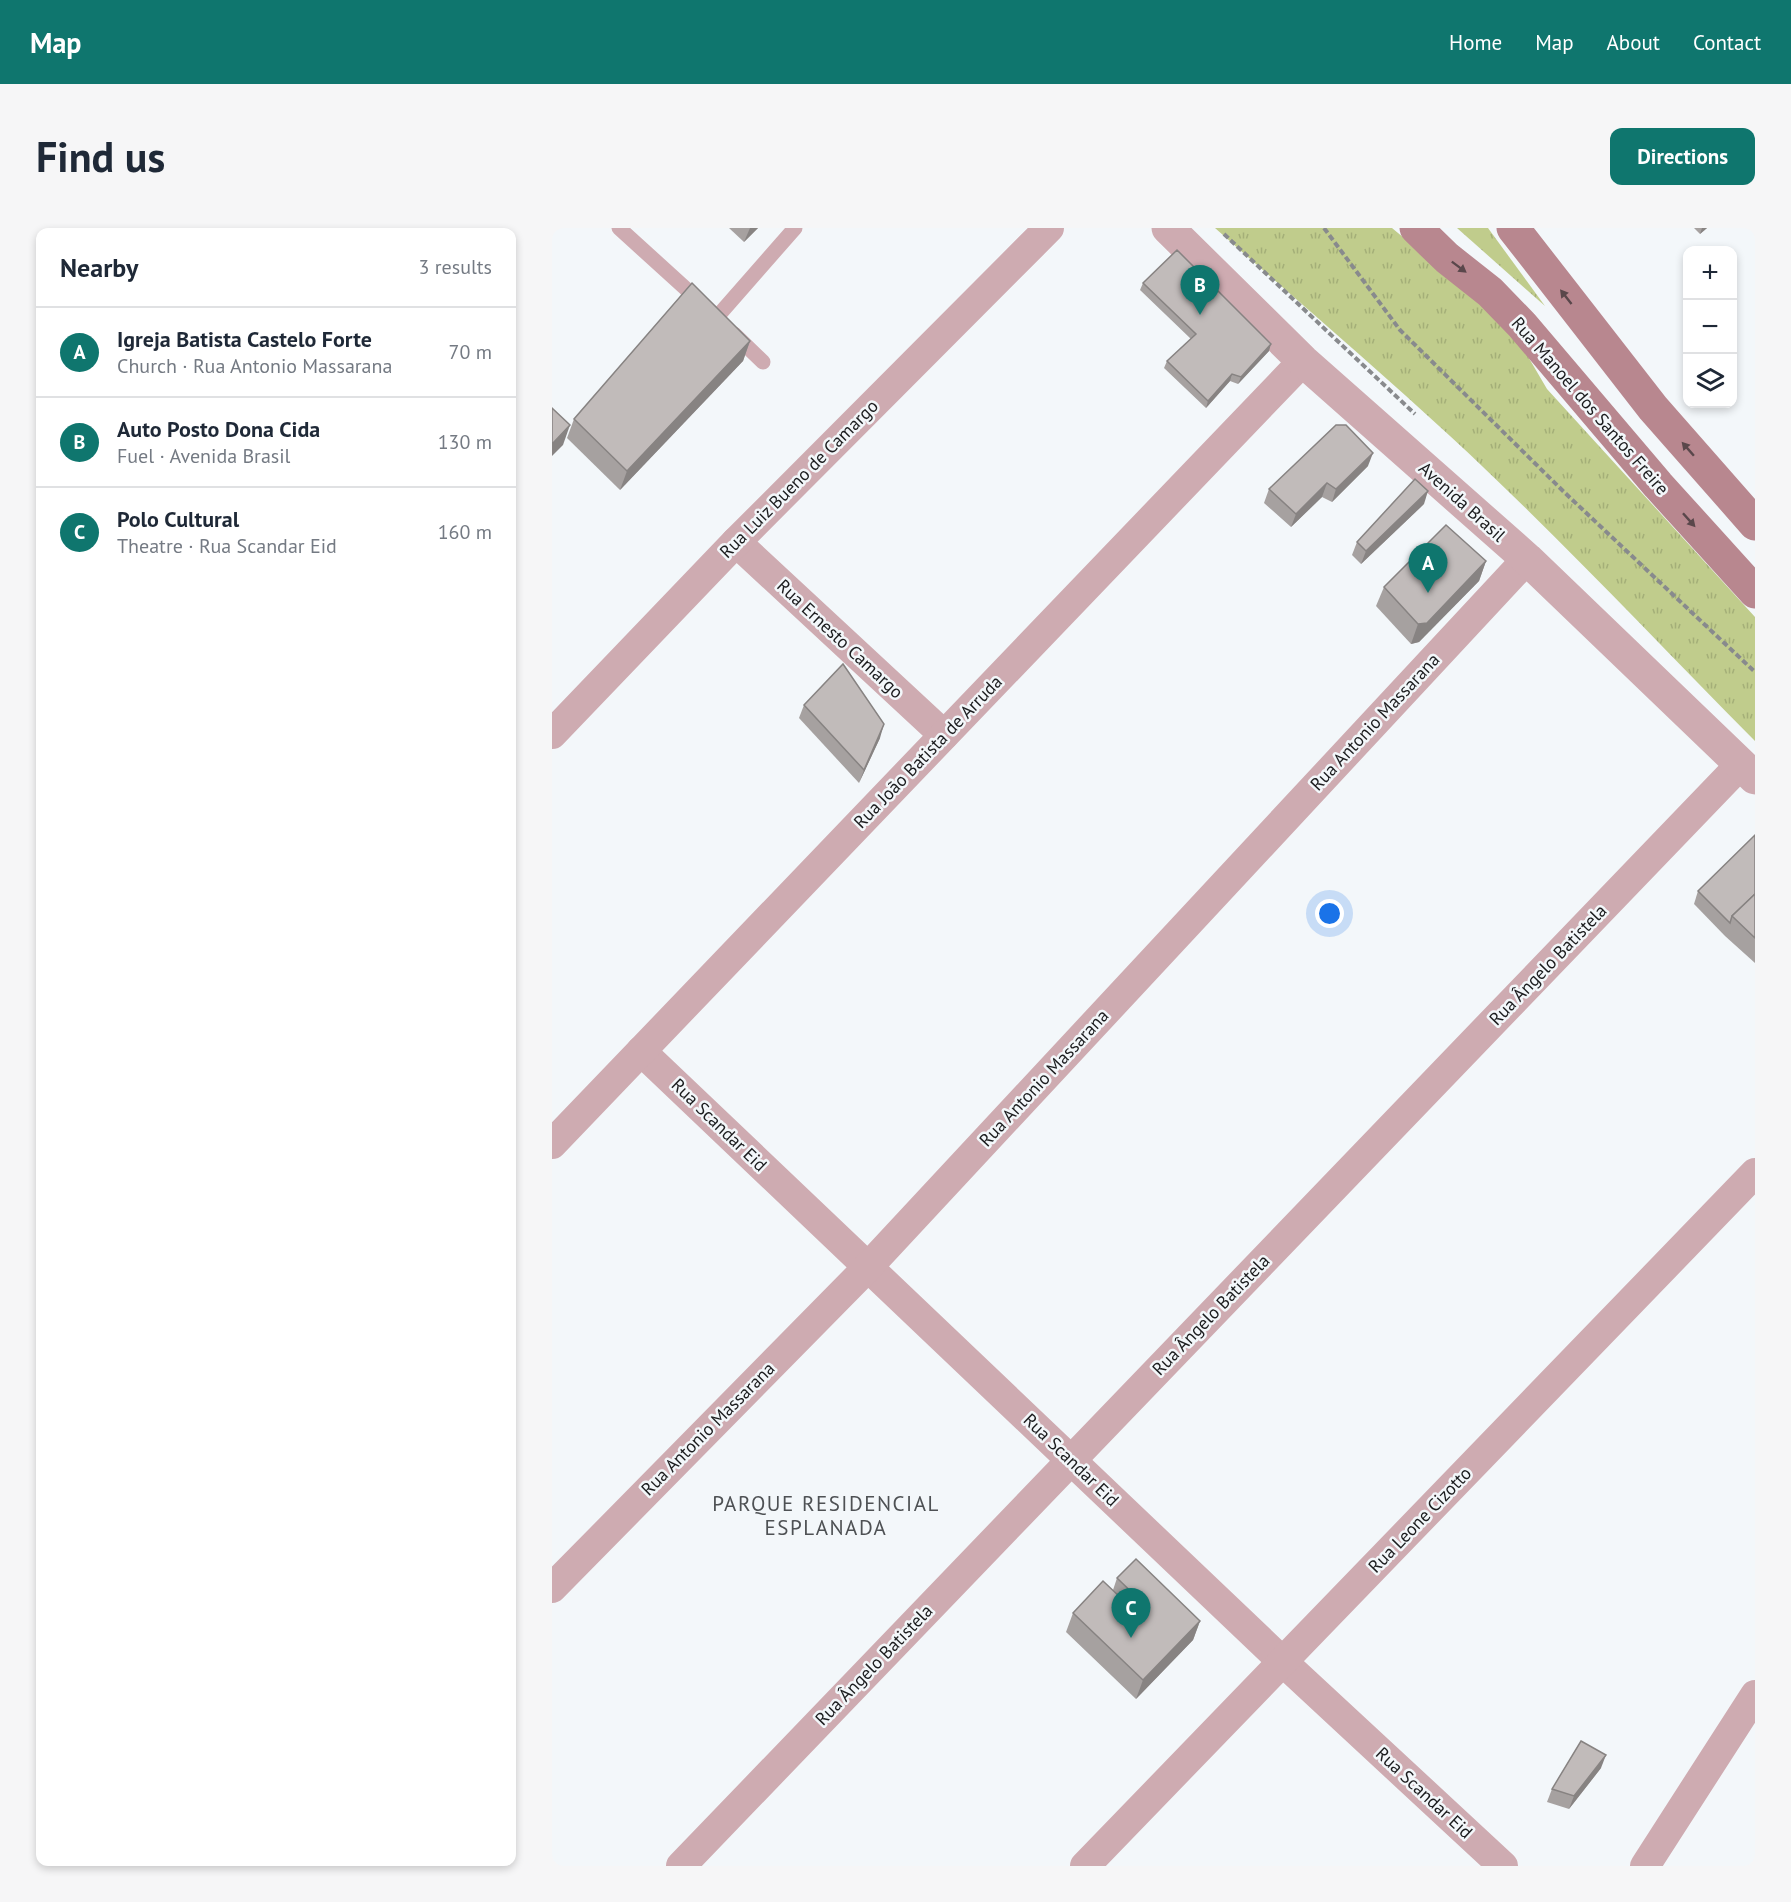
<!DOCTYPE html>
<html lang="en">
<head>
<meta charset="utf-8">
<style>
	body { margin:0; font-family:"PT Sans",sans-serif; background:#f6f6f7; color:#1f2937 }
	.controls { position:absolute; right:18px; top:18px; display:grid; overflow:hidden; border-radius:12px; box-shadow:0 3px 9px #0003 }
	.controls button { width:54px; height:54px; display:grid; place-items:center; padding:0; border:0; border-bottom:2px solid #e0e1e3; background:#fff; color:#1f2937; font:30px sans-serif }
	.you { position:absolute; left:778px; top:686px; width:21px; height:21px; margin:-15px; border:4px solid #fff; border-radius:50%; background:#1a73e8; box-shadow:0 0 0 9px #1a73e833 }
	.badge { display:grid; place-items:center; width:39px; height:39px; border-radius:50%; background:#0f766e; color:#fff; font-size:20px; font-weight:700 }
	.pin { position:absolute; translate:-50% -50px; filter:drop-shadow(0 2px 3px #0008) }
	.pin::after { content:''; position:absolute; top:32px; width:21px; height:18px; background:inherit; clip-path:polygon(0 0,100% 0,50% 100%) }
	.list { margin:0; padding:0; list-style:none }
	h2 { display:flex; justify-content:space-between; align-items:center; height:78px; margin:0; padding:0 24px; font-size:26px }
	h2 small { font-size:20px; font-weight:400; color:#747a83 }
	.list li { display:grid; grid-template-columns:39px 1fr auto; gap:18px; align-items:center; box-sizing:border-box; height:90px; padding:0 24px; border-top:2px solid #e0e1e3 }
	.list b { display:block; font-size:22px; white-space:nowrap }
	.list p { margin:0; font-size:20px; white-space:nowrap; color:#747a83 }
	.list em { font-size:20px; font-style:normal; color:#747a83 }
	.icon { flex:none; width:33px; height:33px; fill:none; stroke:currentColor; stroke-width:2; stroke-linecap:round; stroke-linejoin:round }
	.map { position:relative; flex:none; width:1203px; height:1638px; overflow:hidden; border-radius:12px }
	header { display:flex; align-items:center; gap:36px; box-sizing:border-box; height:84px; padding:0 30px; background:#0f766e; color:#fff }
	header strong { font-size:28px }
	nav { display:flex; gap:33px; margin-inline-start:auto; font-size:21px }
	.intro { display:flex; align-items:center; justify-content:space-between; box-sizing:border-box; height:144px; padding:0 36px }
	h1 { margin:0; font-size:42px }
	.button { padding:15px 27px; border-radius:12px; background:#0f766e; color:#fff; font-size:21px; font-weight:700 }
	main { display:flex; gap:36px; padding:0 36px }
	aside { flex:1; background:#fff; border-radius:12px; box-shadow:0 3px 9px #0003 }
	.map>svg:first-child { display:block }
	.grass { fill:url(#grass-tufts) }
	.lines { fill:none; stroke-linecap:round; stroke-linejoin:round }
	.path { stroke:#888a8d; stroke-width:4; stroke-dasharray:6 3; stroke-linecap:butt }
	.service { stroke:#ceabb1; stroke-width:15 }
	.minor { stroke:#ceabb1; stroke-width:30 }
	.tertiary { stroke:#ceabb1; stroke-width:33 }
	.secondary { stroke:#b8878f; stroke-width:33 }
	.wall { fill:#a6a1a0 }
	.shaded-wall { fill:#878382 }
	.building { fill:#c1bbba; stroke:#878382; stroke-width:1.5 }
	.oneway { fill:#5a474b }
	.labels { text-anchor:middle; stroke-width:5; stroke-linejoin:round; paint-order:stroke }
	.street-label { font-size:18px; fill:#1b1c1e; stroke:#f3f7fa }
	.quarter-label { font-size:21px; letter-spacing:1.5px; fill:#4e5154; stroke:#f3f7fa }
</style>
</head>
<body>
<header>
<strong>Map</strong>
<nav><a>Home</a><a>Map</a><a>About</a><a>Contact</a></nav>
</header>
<div class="intro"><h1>Find us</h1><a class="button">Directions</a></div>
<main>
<aside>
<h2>Nearby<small>3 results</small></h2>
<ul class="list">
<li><span class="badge">A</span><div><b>Igreja Batista Castelo Forte</b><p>Church · Rua Antonio Massarana</p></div><em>70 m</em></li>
<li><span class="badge">B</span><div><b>Auto Posto Dona Cida</b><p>Fuel · Avenida Brasil</p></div><em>130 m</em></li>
<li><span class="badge">C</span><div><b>Polo Cultural</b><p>Theatre · Rua Scandar Eid</p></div><em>160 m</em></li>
</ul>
</aside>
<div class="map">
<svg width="1203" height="1638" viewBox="0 0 1203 1638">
	<defs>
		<pattern id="grass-tufts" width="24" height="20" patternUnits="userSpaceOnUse" patternTransform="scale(1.5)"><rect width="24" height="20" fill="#c0cc8c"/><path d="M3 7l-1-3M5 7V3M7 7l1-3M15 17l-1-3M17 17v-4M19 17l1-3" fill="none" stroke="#a4af78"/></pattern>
	</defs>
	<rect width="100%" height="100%" fill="#f3f7fa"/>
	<!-- grass -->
	<g class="grass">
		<path d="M663 0H840L929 74 971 120 995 161 1203 389V513C1102 411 1003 305 898 208 821 137 741 69 663 0Z"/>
		<path d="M905 0H936L993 78Z"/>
	</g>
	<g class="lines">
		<!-- path -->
		<g class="path">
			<path d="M772 0 848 102 1012 264 1203 444"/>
			<path d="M672 6 863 186"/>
		</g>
		<!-- service -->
		<g class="service">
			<path d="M67 0 165 89 243 0"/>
			<path d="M182 106 211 134"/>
		</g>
		<!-- minor -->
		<g class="minor">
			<path d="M184 314 392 507"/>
			<path d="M0 506 184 314 497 0"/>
			<path d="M89 823 731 1434 951 1638"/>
			<path d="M0 916 751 133"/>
			<path d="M0 1360 316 1039 975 331"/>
			<path d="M129 1638 1189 536"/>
			<path d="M533 1638 1203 945"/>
			<path d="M1093 1638 1203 1467"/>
		</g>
		<!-- tertiary -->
		<path class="tertiary" d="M616 0 751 133 975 331 1203 550"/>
		<!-- secondary -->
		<g class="secondary">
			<path d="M864 0 895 30 938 64 970 97 1106 257 1203 364"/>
			<path d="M961 0 1101 180 1203 296"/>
		</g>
	</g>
	<!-- wall -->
	<g class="wall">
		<path d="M177 0H206L192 14Z"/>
		<path d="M1142 0H1155L1148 6Z"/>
		<path d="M591 55 717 123 686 156 678 153 654 180 612 140 615 133 639 111 588 62Z"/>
		<path d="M198 113 191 133 68 262 15 210 22 191Z"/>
		<path d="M816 238 780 274 770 269 739 299 712 275 717 261Z"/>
		<path d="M872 276 809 336 800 327 805 314Z"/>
		<path d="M934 333 927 353 867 414 859 416 824 378 832 359Z"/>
		<path d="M252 477 328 510 307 555 247 490Z"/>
		<path d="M1203 607V735L1173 708 1142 676 1146 663Z"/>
		<path d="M565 1350 648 1393 641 1412 584 1471 514 1404 521 1385 561 1362Z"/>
		<path d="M1049 1540 1017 1581 995 1574 1000 1561Z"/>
	</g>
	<!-- shaded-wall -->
	<g class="shaded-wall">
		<path d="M198 0H206L192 14Z"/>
		<path d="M1150 0H1155L1148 6Z"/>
		<path d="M198 113 191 133 68 262 75 243Z"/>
		<path d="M719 116 717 123 686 156 689 149Z"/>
		<path d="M680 146 678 153 654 180 656 173Z"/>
		<path d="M18 197 11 217 0 228V216Z"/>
		<path d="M821 225 816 238 780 274 784 261Z"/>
		<path d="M775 255 770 269 739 299 744 286Z"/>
		<path d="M876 263 872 276 809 336 814 323Z"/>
		<path d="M934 333 927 353 867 414 859 416 866 396Z"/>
		<path d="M332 496 328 510 307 555 312 542Z"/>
		<path d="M648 1393 641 1412 584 1471 591 1452Z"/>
		<path d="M1054 1527 1049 1540 1017 1581 1022 1568Z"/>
	</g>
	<!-- building -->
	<g class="building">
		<path d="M625 22 719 116 689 149 680 146 656 173 615 133 644 106 591 55Z"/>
		<path d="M140 55 198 113 75 243 22 191Z"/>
		<path d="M0 180 18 197 0 216Z"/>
		<path d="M784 197H794L821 225 784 261 775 255 744 286 717 261Z"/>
		<path d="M863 251 876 263 814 323 805 314Z"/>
		<path d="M894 297 934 333 875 395 866 396 832 359Z"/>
		<path d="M291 436 332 496 312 542 252 477Z"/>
		<path d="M1203 607V666L1180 688 1178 695 1146 663Z"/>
		<path d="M1203 666V710L1180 688Z"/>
		<path d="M584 1331 648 1393 591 1452 521 1385 551 1353 587 1387 595 1379 565 1350Z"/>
		<path d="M1029 1513 1054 1527 1022 1568 1000 1561Z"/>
	</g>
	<!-- one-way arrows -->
	<defs><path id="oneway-solid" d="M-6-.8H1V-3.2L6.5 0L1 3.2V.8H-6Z" transform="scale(1.5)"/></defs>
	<g class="oneway">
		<use href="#oneway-solid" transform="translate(907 39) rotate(37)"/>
		<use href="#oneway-solid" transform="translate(1014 69) rotate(-128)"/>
		<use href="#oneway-solid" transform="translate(1136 221) rotate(-131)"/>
		<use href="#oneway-solid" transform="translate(1137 292) rotate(48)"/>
	</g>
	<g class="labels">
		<!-- street labels -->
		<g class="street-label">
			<text transform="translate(1038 178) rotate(49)" y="6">Rua Manoel dos Santos Freire</text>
			<text transform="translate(247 251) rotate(-45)" y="6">Rua Luiz Bueno de Camargo</text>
			<text transform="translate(910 274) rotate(42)" y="6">Avenida Brasil</text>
			<text transform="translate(288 411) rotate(43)" y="6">Rua Ernesto Camargo</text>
			<text transform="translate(823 494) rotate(-47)" y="6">Rua Antonio Massarana</text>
			<text transform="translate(376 524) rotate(-46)" y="6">Rua João Batista de Arruda</text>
			<text transform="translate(996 737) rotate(-46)" y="6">Rua Ângelo Batistela</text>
			<text transform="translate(492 850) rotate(-47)" y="6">Rua Antonio Massarana</text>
			<text transform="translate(167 897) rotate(44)" y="6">Rua Scandar Eid</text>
			<text transform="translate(659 1087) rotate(-46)" y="6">Rua Ângelo Batistela</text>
			<text transform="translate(156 1201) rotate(-45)" y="6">Rua Antonio Massarana</text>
			<text transform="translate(519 1232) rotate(44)" y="6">Rua Scandar Eid</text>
			<text transform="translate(868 1292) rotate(-46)" y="6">Rua Leone Cizotto</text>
			<text transform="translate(322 1437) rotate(-46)" y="6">Rua Ângelo Batistela</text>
			<text transform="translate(872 1565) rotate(43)" y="6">Rua Scandar Eid</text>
		</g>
		<!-- quarter labels -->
		<g class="quarter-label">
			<text x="274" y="1283">PARQUE RESIDENCIAL<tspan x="274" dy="24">ESPLANADA</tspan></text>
		</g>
	</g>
</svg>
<div class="controls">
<button>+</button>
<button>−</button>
<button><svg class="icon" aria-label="layers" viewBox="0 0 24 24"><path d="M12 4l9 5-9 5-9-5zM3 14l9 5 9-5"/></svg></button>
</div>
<div class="you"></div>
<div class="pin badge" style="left:876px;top:365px">A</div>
<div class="pin badge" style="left:648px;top:87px">B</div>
<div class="pin badge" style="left:579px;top:1410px">C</div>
</div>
</main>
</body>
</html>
